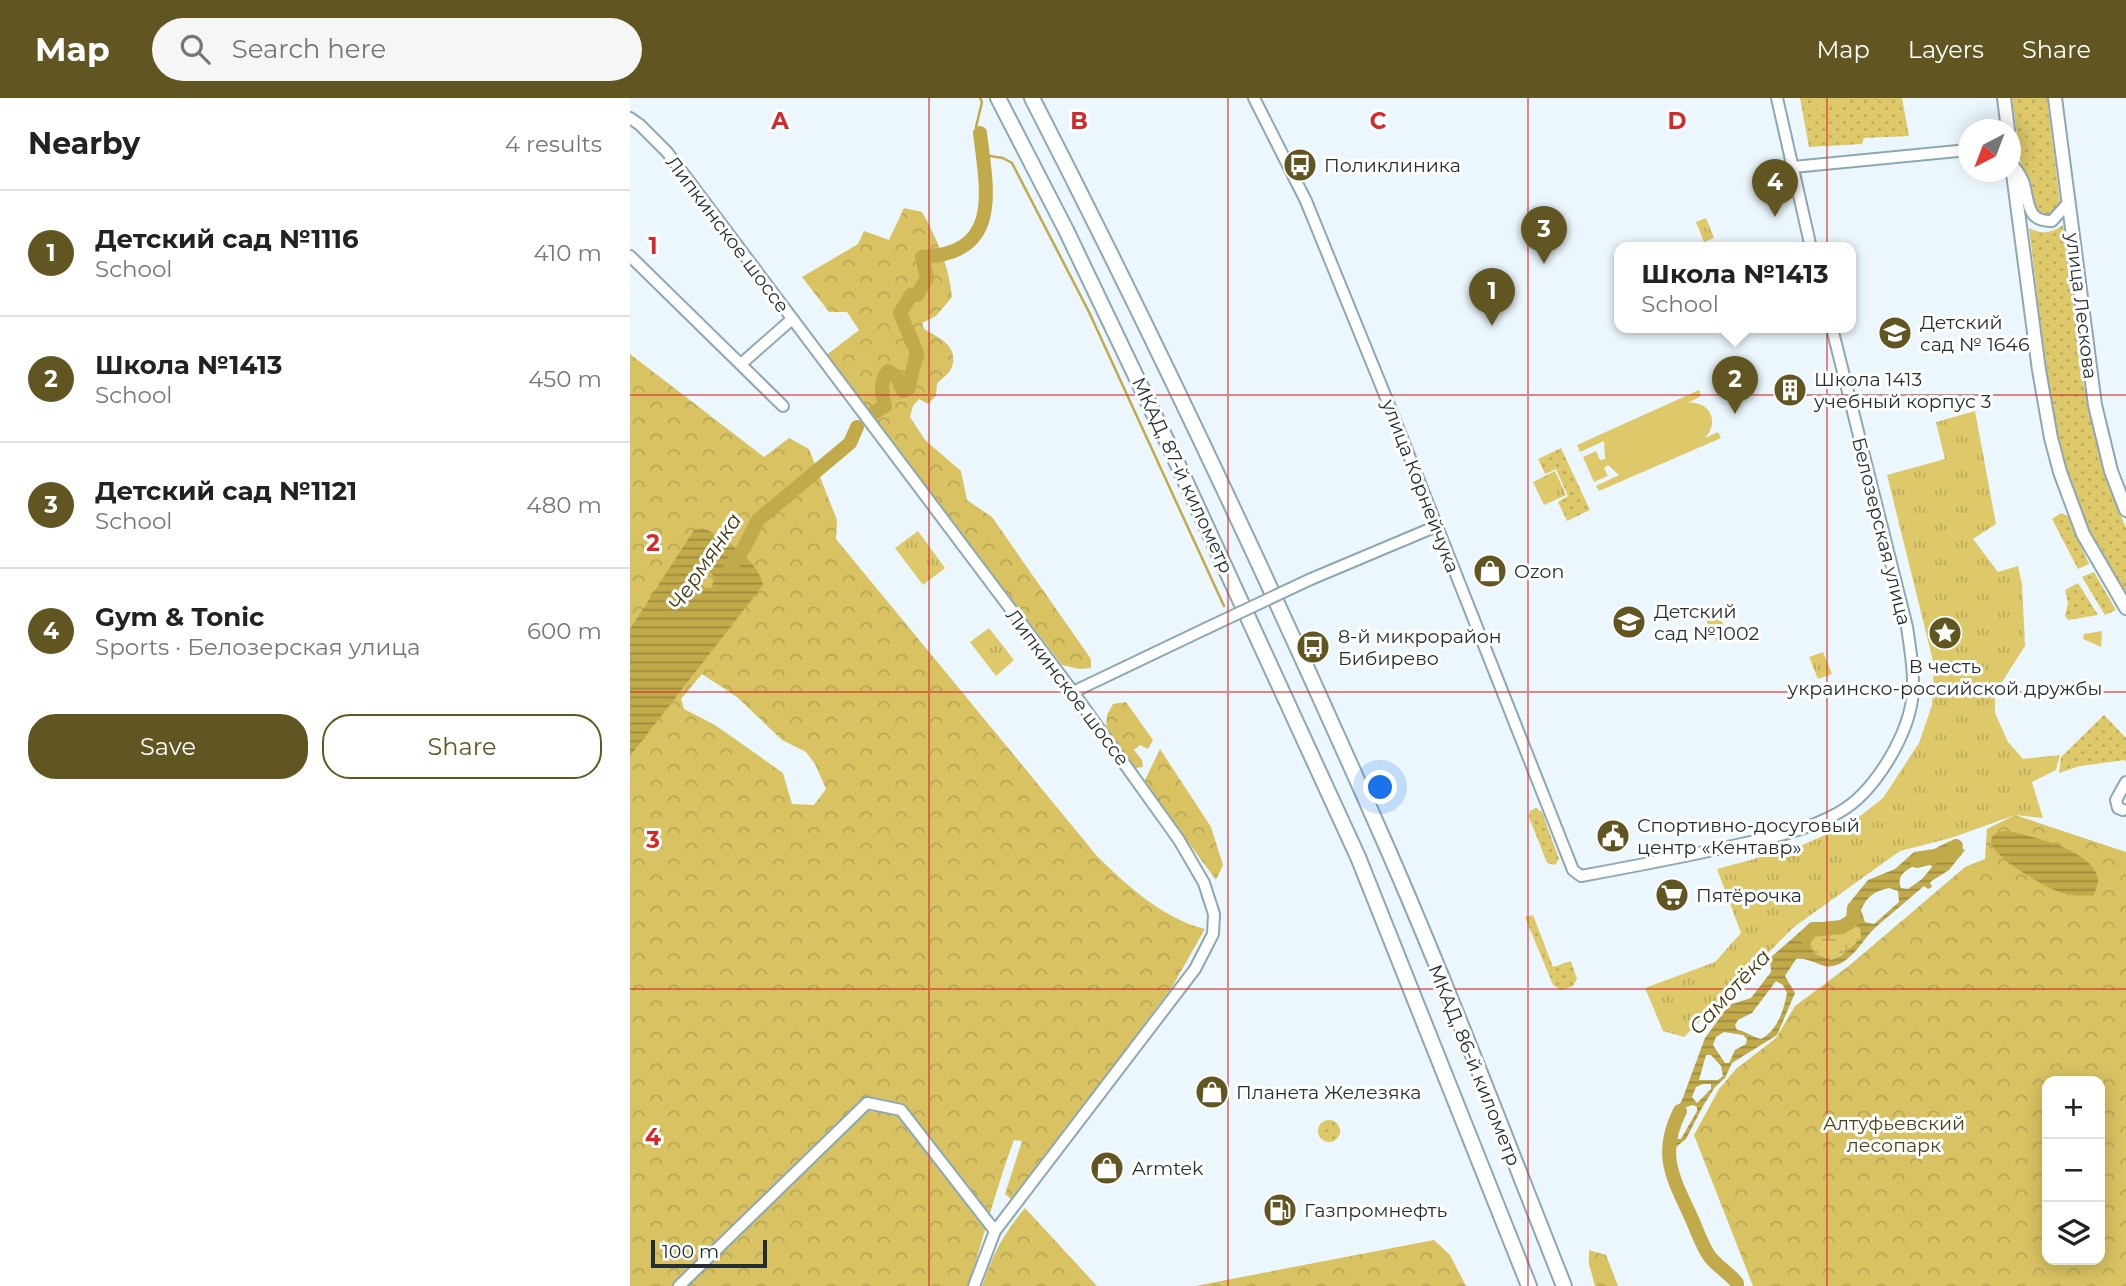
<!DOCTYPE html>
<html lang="en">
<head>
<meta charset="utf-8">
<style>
	body { margin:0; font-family:Montserrat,sans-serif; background:#f6f6f6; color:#222 }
	.controls { position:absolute; right:21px; bottom:21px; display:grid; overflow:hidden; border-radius:14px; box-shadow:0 4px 18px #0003 }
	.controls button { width:63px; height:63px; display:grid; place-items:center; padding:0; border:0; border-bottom:2px solid #e0e0e0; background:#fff; color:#222; font:35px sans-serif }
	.compass { position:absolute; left:1328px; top:21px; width:63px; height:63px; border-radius:50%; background:#fff; box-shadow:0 4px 18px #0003; rotate:222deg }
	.scale { position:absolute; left:21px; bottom:18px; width:116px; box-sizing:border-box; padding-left:7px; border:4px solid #232f34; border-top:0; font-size:19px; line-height:24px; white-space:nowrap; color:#232f34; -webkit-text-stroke:5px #fff; paint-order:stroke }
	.you { position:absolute; left:751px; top:690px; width:24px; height:24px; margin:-18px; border:5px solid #fff; border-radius:50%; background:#1a73e8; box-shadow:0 0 0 10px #1a73e833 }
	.badge { display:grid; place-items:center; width:46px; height:46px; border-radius:50%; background:#615622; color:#fff; font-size:23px; font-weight:700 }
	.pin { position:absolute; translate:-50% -58px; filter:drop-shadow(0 2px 4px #0008) }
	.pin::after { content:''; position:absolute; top:37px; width:24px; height:21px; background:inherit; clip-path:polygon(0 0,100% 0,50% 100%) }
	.popup { position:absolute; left:984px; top:144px; width:242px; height:91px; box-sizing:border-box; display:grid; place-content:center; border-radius:14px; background:#fff; filter:drop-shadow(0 2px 5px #0005); font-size:23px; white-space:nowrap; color:#767676 }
	.popup b { font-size:26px; color:#222 }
	.popup::after { content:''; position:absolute; left:50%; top:100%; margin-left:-14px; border:14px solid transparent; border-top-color:#fff }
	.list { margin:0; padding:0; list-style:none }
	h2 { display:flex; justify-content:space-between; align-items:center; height:91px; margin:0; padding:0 28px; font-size:30px }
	h2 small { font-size:23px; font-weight:400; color:#767676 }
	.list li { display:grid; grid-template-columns:46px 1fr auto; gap:21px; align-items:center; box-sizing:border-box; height:126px; padding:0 28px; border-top:2px solid #e0e0e0 }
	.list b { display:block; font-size:26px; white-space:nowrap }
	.list p { margin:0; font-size:23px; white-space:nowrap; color:#767676 }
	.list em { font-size:23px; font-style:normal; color:#767676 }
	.actions { display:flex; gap:14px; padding:21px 28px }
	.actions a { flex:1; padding:16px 0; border:2px solid #615622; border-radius:28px; text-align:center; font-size:24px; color:#615622 }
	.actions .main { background:#615622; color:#fff }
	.icon { flex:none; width:38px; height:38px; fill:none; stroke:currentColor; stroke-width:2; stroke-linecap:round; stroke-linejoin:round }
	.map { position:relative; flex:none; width:1496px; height:1188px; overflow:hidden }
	header { display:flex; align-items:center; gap:42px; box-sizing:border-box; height:98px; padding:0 35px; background:#615622; color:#fff }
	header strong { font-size:33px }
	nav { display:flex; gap:38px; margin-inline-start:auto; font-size:24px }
	.search { width:490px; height:63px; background:#f6f6f6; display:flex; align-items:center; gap:18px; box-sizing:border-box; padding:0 24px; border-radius:38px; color:#767676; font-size:26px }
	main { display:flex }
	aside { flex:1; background:#fff }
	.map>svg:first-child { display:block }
	.grass { fill:url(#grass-dots) }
	.forest { fill:url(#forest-crowns); fill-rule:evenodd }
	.wetland { fill:url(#wetland-marsh) }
	.park { fill:url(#park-tufts) }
	.garden { fill:#ddc86a }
	.water { fill:url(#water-rules); fill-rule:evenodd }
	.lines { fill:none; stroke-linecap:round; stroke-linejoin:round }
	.stream { stroke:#c0aa49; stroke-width:2.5 }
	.river { stroke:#c0aa49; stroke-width:14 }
	.minor-casing { stroke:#8ca8b5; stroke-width:14 }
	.major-casing { stroke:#8ca8b5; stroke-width:16 }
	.highway-casing { stroke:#8ca8b5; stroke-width:18 }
	.minor { stroke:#fff; stroke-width:10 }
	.major { stroke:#fff; stroke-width:12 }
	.highway { stroke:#fff; stroke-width:14 }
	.minor-bridge-casing { stroke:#8ca8b5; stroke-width:14; stroke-linecap:butt }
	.minor-bridge { stroke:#fff; stroke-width:10 }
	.grid { fill:none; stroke:#d62828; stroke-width:2; stroke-opacity:0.55 }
	.labels { text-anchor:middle; stroke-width:6; stroke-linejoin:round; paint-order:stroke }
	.poi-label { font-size:19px; fill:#232f34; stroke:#fff; text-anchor:start }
	.street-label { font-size:19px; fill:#232f34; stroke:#fff }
	.park-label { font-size:19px; fill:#4c431a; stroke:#fff }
	.water-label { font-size:21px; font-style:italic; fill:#41380e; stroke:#fff }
	.grid-label { font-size:23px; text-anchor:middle; font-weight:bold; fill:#d62828; stroke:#fff; stroke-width:6; stroke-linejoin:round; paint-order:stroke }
</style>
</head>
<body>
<header>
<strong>Map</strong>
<div class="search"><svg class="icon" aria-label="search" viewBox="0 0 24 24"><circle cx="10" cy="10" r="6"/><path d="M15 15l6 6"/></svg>Search here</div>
<nav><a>Map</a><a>Layers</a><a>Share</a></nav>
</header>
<main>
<aside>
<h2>Nearby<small>4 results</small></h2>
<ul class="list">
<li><span class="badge">1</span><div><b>Детский сад №1116</b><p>School</p></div><em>410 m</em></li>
<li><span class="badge">2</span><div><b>Школа №1413</b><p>School</p></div><em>450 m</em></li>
<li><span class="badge">3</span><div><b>Детский сад №1121</b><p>School</p></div><em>480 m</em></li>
<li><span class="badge">4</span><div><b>Gym &amp; Tonic</b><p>Sports · Белозерская улица</p></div><em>600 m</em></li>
</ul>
<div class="actions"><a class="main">Save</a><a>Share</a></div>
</aside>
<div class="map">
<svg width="1496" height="1188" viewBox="0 0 1496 1188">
	<defs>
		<pattern id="grass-dots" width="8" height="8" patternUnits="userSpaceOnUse" patternTransform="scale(1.75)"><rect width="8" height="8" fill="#ddc86a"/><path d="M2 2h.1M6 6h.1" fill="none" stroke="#bdac5c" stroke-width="1.8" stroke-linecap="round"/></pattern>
		<pattern id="forest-crowns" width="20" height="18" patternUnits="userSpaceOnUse" patternTransform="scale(1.75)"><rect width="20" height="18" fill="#d8c262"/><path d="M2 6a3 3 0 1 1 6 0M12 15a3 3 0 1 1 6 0" fill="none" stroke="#b9a756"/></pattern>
		<pattern id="wetland-marsh" width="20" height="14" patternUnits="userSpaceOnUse" patternTransform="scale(1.75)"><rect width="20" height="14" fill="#ddc86a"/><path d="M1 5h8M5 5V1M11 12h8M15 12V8" fill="none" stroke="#bdac5c"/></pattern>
		<pattern id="park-tufts" width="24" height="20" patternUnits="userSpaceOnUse" patternTransform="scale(1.75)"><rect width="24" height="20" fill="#ddc86a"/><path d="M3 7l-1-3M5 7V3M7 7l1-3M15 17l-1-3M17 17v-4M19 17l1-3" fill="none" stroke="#bdac5c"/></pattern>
		<pattern id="water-rules" width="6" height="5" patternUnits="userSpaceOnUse" patternTransform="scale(1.75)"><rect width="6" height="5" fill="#c0aa49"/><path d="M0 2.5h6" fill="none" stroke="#9c8b3e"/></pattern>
	</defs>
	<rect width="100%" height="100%" fill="#ebf7fd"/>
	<!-- grass -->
	<g class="grass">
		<path d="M1170 0H1272L1279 38 1234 40 1232 46 1179 49Z"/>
		<path d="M1382 0H1417L1430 103 1429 108 1418 118 1406 116 1392 74Z"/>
		<path d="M1433 127 1454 289 1479 389 1496 430V495C1474 461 1452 424 1440 385 1417 303 1410 215 1399 130 1412 137 1422 135 1433 127Z"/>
		<path d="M931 350 960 412 937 423 928 404 938 398 926 371 915 376 908 361Z"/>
		<path d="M1431 415 1438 418 1459 466 1448 471 1422 421Z"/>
		<path d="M1464 474 1486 512 1475 517 1452 479Z"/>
		<path d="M1448 485 1468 517 1438 522 1435 518 1438 505 1435 492Z"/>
		<path d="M1474 617 1496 640V665L1495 662 1450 668 1429 675 1431 659Z"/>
		<path d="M906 710 912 714 929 761 925 767 917 765 899 719 900 713Z"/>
		<path d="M903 817 923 869 941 863 947 881 943 888 931 892 923 887 895 819Z"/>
		<circle cx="699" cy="1033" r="11"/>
	</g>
	<!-- forest -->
	<g class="forest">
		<path d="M274 110 292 114C307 141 319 168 322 199L306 218 292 225 294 231C308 239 329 248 322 269 320 275 311 281 307 286L306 298 298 306 289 301 283 308 280 319 295 342 331 373 337 402 362 419 461 561V570L449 571 432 567 195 258 229 232 217 214H199L172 179 228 146 234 133 259 142Z"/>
		<path d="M0 256 134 359 159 340 179 351 207 422 206 441 467 758C496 787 534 821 575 831L542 889 395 1087 381 1101 375 1096 392 1043 384 1042C366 1090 354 1139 338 1188H0V654L94 530V445L0 546ZM72 576 107 599 152 642 176 654 185 666 196 691 184 707 162 706 153 675 85 627 54 611 51 601Z"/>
		<path d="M69 471 86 473 85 493 70 492 65 477Z"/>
		<path d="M496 604 523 642 518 651 510 647 504 652 512 662 513 669 506 670 476 633 477 617 483 606Z"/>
		<path d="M530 651 581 729 593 767 586 782 514 684Z"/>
		<path d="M1385 717 1496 754V1188H1123L1064 1037 1089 991 1106 971 1146 940 1165 908 1220 867 1335 769 1355 761 1357 731ZM1362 750 1463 798 1451 796 1440 797ZM1417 983H1470V1162H1417Z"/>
		<path d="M395 1110 467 1188H352C364 1154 372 1138 395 1110Z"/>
		<path d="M804 1142 820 1157 836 1188H565Z"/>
		<path d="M959 1152 976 1157 988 1188H965L959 1166Z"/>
	</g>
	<!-- wetland -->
	<path class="wetland" d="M1221 826 1230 831 1231 840 1211 858 1201 862 1186 856 1180 848 1183 836 1197 828Z"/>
	<!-- park -->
	<g class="park">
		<path d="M1076 120 1084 140 1074 144 1066 124Z"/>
		<path d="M1345 313 1366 426 1343 441 1368 474 1388 468 1392 486 1395 548 1365 595V615L1378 644 1393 661 1430 657 1426 672 1402 684 1413 720 1385 717 1321 740 1270 753 1164 829 1054 939 1033 933 1015 890 1085 864 1111 835 1087 771 1168 749 1220 726 1253 700 1289 645 1302 607 1304 567 1257 377 1315 361 1306 324Z"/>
		<path d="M925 373 936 397 914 407 903 384Z"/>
		<path d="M288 433 315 470 293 487 265 450Z"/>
		<path d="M1086 512 1099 537 1087 544 1074 518Z"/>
		<path d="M359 530 384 562 366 578 340 544Z"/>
		<path d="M1472 533 1471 549 1453 541 1454 536Z"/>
		<path d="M1193 554 1202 576 1188 581 1179 559Z"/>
	</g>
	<!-- garden -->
	<g class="garden">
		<path d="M1180 0H1209L1210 2 1208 6 1186 11 1183 9Z"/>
		<path d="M1069 292 1071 298 1058 305C1080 303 1090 324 1075 340L1088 334 1091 340 969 393 966 388 989 377 978 367 974 370 978 378 964 384 953 359 966 353 970 362 975 361 974 343 950 354 947 347Z"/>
		<path d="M1330 415 1335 435 1325 437 1320 417Z"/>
	</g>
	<!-- water -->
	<g class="water">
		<path d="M72 430C93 437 130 465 133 487L0 658V531L64 432ZM74 473H79L84 479 82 490H76L69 485 68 477Z"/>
		<path d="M1378 733C1401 738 1466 753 1468 782 1468 787 1465 794 1463 798 1455 797 1449 798 1441 797 1423 796 1368 762 1361 746 1361 735 1369 733 1378 733Z"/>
		<path d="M1320 743 1335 752 1319 772 1300 784 1302 789 1298 791 1294 788C1279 801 1263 814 1247 828 1233 840 1223 864 1203 868 1191 871 1181 859 1166 861L1155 878 1165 895 1147 937 1102 965 1095 980 1085 989 1073 1008 1056 1041 1042 1052 1037 1051 1043 1017 1052 1002 1075 940 1099 907 1121 900 1141 874 1140 860 1181 824H1207L1218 819 1221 813 1220 804 1238 782 1265 771 1284 754 1304 751ZM1298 763 1302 769 1292 781 1278 791 1271 790C1264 774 1285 767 1298 763ZM1259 790 1268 793 1269 804 1244 826 1235 824 1231 812C1237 798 1245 793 1259 790ZM1221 826 1230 831 1231 840 1211 858 1201 862 1186 856 1180 848 1183 836 1197 828ZM1146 883 1153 887 1157 895C1154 912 1147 933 1131 941 1122 939 1116 933 1107 932L1105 927 1108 922 1122 915ZM1094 934 1113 937 1117 941 1116 946 1105 952 1099 965H1095L1083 947 1086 939ZM1076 957H1081L1091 968 1093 978 1088 982H1069ZM1073 986H1081V991L1067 1005 1062 999 1066 989ZM1063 1007 1067 1009V1013L1051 1041H1046C1043 1029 1049 1019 1056 1009Z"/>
	</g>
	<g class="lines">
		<!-- stream -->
		<g class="stream">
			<path d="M350 0 352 4 346 29 350 35"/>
			<path d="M353 57 373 60 382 65 459 214 594 508"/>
		</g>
		<!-- river -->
		<g class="river">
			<path d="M245 314 255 308C251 293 250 285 258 273L267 279 273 293 278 291 287 255 270 215 281 197H287L297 180 292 159C372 156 357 93 350 35"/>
			<path d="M100 469 114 450 128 422 220 345 227 329"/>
			<path d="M1287 763 1323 754 1326 748"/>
			<path d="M1176 839 1182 832 1212 829 1223 822 1224 810"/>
			<path d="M1050 1013C1028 1056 1043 1080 1061 1119 1067 1132 1072 1148 1080 1159 1087 1168 1099 1175 1107 1185V1188"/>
		</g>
		<defs>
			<g id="minor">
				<path d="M624 0 676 103 757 302 943 772 951 778C1000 769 1048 760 1097 749 1135 741 1174 734 1208 715 1245 695 1281 634 1283 592 1284 570 1280 550 1277 529L1202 230"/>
				<path d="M1147 0 1181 150"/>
				<path d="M0 20 10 27 37 54 443 594 549 742 574 785 584 816 583 836 565 871 365 1133 344 1188"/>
				<path d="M1382 66C1387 72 1392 79 1394 86 1399 105 1397 124 1422 123L1439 104"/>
				<path d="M1163 69 1338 52"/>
				<path d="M0 158 153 308"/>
				<path d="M111 266 161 222"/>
				<path d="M681 481 807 428"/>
				<path d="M443 594 577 530"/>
				<path d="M1493 712 1488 710 1486 702 1496 684"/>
				<path d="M49 1188 237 1005 271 1012 365 1133"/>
			</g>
			<g id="major">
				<path d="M1374 0 1378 32"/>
				<path d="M1425 0 1465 307 1481 373 1496 412"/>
				<path d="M1380 53 1409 272 1421 340 1430 374 1453 436 1496 510"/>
			</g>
			<g id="highway">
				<path d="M368 0 436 132 543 356 728 759 899 1188"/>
				<path d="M402 0C527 244 644 493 755 745 819 891 875 1040 934 1188"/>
			</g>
		</defs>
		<!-- minor casing -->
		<use href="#minor" class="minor-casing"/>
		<!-- major casing -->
		<use href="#major" class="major-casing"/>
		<!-- highway casing -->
		<use href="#highway" class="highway-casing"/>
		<!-- minor -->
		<use href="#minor" class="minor"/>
		<!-- major -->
		<use href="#major" class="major"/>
		<!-- highway -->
		<use href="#highway" class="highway"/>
		<defs>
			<path id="minor-bridge" d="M577 530 681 481"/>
		</defs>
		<!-- minor-bridge casing -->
		<use href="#minor-bridge" class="minor-bridge-casing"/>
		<!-- minor-bridge -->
		<use href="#minor-bridge" class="minor-bridge"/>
	</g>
	<!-- grid -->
	<path class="grid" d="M299 0V1188M598 0V1188M898 0V1188M1197 0V1188M0 297H1496M0 594H1496M0 891H1496"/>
	<!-- icons -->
	<defs>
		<symbol id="bus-disc" viewBox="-11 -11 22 22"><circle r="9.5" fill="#615622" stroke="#fff"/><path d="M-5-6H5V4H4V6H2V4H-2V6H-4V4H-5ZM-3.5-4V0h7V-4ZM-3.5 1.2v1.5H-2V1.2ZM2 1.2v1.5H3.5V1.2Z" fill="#fff"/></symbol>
		<symbol id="school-disc" viewBox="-11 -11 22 22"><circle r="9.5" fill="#615622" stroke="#fff"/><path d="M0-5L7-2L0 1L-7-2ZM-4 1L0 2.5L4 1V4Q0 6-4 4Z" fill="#fff"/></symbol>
		<symbol id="building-disc" viewBox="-11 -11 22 22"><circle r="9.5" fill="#615622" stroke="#fff"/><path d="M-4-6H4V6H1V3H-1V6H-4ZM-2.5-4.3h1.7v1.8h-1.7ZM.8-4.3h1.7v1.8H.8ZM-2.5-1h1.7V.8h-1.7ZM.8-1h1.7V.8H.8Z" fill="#fff"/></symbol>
		<symbol id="shop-disc" viewBox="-11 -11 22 22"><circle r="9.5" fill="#615622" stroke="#fff"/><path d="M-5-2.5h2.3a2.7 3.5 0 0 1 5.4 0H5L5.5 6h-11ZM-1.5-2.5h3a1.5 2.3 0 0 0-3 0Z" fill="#fff"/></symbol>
		<symbol id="sight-disc" viewBox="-11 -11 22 22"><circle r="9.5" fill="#615622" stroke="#fff"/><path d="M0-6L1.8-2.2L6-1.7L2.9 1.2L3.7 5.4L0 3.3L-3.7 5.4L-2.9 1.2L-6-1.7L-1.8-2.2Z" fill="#fff"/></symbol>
		<symbol id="civic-disc" viewBox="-11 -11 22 22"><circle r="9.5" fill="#615622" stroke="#fff"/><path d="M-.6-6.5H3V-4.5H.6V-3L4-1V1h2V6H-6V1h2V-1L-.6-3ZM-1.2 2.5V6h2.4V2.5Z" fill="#fff"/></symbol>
		<symbol id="supermarket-disc" viewBox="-11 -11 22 22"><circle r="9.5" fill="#615622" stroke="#fff"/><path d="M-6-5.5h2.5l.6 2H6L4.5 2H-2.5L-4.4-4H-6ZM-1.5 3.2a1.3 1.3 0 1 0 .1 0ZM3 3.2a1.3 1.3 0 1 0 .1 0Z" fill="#fff"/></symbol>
		<symbol id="fuel-disc" viewBox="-11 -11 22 22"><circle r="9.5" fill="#615622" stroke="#fff"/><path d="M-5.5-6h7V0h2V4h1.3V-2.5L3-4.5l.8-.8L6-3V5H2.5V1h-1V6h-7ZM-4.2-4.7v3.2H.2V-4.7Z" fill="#fff"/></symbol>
	</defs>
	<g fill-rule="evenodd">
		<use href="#bus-disc" x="651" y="48" width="38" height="38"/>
		<use href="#school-disc" x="1246" y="216" width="38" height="38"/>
		<use href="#building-disc" x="1141" y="273" width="38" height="38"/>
		<use href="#shop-disc" x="841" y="454" width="38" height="38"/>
		<use href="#school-disc" x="980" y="505" width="38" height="38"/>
		<use href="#sight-disc" x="1296" y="516" width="38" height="38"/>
		<use href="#bus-disc" x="664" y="530" width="38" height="38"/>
		<use href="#civic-disc" x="964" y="719" width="38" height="38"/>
		<use href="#supermarket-disc" x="1023" y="778" width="38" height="38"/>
		<use href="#shop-disc" x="563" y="975" width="38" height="38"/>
		<use href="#shop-disc" x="458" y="1051" width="38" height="38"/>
		<use href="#fuel-disc" x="631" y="1093" width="38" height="38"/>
	</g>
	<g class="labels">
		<!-- poi labels -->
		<g class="poi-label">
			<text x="694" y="74">Поликлиника</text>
			<text x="1290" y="231">Детский<tspan x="1290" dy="22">сад № 1646</tspan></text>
			<text x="1184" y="288">Школа 1413<tspan x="1184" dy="22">учебный корпус 3</tspan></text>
			<text x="884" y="480">Ozon</text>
			<text x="1024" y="520">Детский<tspan x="1024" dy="22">сад №1002</tspan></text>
			<text x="708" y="545">8-й микрорайон<tspan x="708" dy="22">Бибирево</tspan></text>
			<text x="1315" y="575" text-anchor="middle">В честь<tspan x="1315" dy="22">украинско-российской дружбы</tspan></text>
			<text x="1007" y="734">Спортивно-досуговый<tspan x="1007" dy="22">центр «Кентавр»</tspan></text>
			<text x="1066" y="804">Пятёрочка</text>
			<text x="606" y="1001">Планета Железяка</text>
			<text x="502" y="1077">Armtek</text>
			<text x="674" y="1119">Газпромнефть</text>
		</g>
		<!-- street labels -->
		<g class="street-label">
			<text transform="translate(98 136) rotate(53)" y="7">Липкинское шоссе</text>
			<text transform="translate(1452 208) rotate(83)" y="7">улица Лескова</text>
			<text transform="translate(553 377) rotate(65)" y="7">МКАД, 87-й километр</text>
			<text transform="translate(791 388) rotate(69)" y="7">улица Корнейчука</text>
			<text transform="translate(1252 433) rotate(76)" y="7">Белозерская улица</text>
			<text transform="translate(438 589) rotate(53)" y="7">Липкинское шоссе</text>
			<text transform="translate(845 967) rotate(68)" y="7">МКАД, 86-й километр</text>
		</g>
		<!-- park labels -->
		<g class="park-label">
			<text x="1264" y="1032">Алтуфьевский<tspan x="1264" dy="22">лесопарк</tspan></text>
		</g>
		<!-- water labels -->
		<g class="water-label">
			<text transform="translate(75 464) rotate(-56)" y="7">Чермянка</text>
			<text transform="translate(1100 894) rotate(-47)" y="7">Самотёка</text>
		</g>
	</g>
	<g class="grid-label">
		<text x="150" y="31">A</text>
		<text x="449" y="31">B</text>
		<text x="748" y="31">C</text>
		<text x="1047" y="31">D</text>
		<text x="23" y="156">1</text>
		<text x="23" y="453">2</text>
		<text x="23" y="750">3</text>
		<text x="23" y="1047">4</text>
	</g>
</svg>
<div class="controls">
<button>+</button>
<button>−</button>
<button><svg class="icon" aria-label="layers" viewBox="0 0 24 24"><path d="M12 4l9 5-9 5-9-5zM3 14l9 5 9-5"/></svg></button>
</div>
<svg class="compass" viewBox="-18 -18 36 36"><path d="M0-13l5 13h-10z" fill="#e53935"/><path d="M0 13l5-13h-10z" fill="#767676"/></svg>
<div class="scale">100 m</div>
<div class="you"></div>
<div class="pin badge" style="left:862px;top:228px">1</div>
<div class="pin badge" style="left:1105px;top:316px">2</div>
<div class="popup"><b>Школа №1413</b>School</div>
<div class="pin badge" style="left:914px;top:166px">3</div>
<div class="pin badge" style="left:1145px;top:119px">4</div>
</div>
</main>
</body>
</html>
